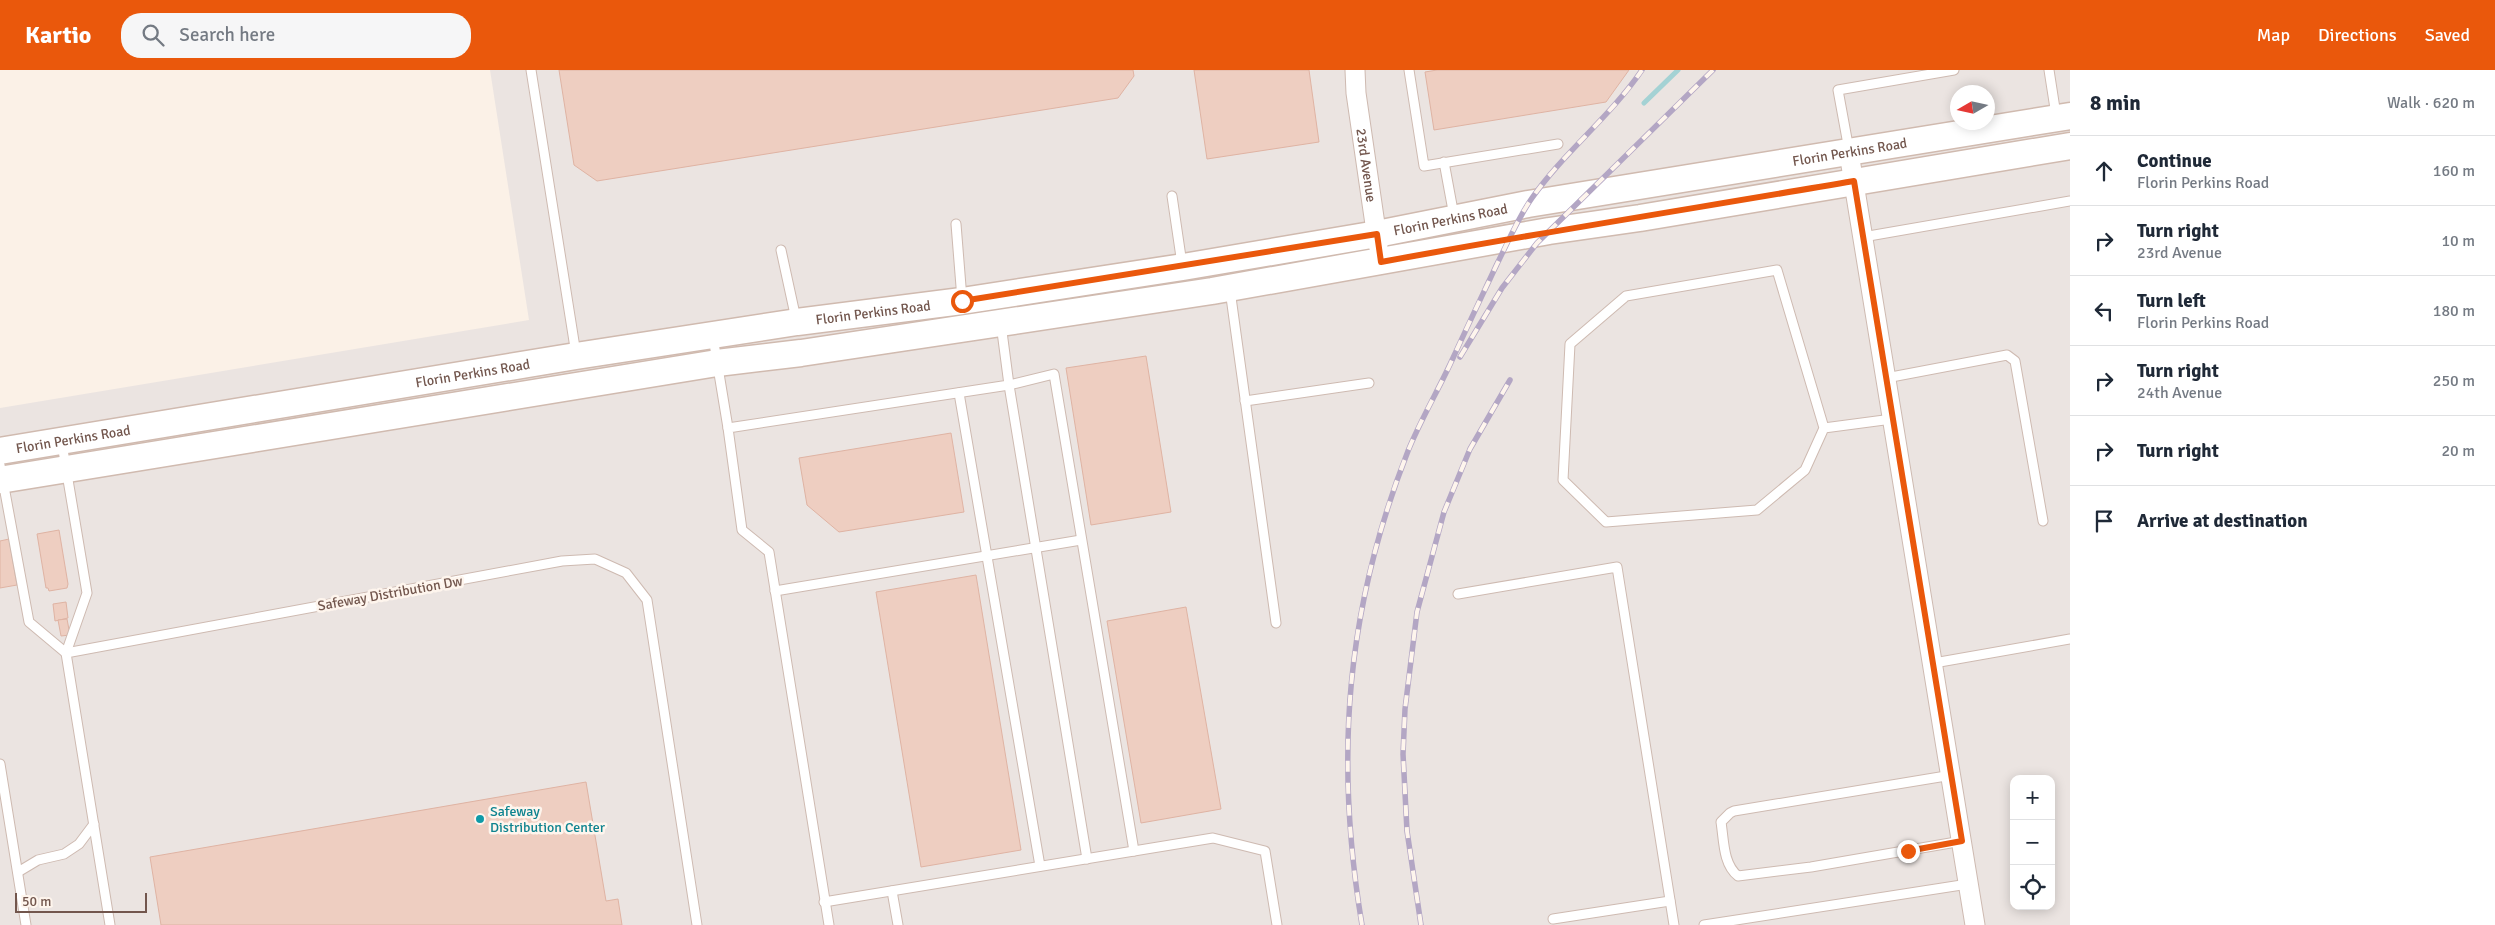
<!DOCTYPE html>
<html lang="en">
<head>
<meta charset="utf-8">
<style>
	body { margin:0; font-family:Signika,sans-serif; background:#f6f6f7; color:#1f2937 }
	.controls { position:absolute; right:15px; bottom:15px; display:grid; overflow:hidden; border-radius:10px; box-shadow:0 2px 12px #0003 }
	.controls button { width:45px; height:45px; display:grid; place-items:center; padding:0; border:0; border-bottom:1px solid #e0e1e3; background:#fff; color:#1f2937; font:25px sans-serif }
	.compass { position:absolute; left:1950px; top:15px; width:45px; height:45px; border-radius:50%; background:#fff; box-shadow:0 2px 12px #0003; rotate:261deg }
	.scale { position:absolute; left:15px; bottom:12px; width:132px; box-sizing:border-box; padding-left:5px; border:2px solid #72564d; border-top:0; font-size:14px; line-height:18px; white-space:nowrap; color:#72564d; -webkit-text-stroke:4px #fef5ed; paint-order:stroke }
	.stop { position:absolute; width:15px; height:15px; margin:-11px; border:4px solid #ea580c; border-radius:50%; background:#fff }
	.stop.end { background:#ea580c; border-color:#fff; box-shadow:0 1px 5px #0008 }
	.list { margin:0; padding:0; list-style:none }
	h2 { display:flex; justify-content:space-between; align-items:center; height:65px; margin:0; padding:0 20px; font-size:21px }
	h2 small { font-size:16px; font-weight:400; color:#747a83 }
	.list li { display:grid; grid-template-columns:32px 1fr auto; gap:15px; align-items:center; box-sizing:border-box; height:70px; padding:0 20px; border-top:1px solid #e0e1e3 }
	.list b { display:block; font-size:19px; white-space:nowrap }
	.list p { margin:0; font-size:16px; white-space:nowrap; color:#747a83 }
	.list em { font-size:16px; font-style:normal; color:#747a83 }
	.icon { flex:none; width:28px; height:28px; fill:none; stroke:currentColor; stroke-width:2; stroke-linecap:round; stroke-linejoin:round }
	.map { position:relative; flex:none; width:2070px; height:855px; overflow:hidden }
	header { display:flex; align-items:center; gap:30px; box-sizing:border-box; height:70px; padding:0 25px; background:#ea580c; color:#fff }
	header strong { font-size:24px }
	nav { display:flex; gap:28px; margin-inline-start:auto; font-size:18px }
	.search { width:350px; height:45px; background:#f6f6f7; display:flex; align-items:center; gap:12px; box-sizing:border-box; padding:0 18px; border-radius:20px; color:#747a83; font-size:19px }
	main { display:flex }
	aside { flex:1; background:#fff }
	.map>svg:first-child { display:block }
	.industrial { fill:#ebe4e1; fill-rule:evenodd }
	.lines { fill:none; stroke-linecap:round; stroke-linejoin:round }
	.stream { stroke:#a4d2d4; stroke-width:5 }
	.building { fill:#eecec1; stroke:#dfb3a3 }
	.lane-casing { stroke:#cebab1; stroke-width:11 }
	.street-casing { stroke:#cebab1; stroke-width:21 }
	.secondary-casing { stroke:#d0baaf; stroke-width:29 }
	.lane { stroke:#fff; stroke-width:9 }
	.street { stroke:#fff; stroke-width:19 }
	.secondary { stroke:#fff; stroke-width:26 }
	.rail-casing { stroke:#b3a6c4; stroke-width:5.5 }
	.rail { stroke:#fef5ed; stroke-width:4; stroke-dasharray:11; stroke-linecap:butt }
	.route { stroke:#ea580c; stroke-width:6 }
	.culture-dot { fill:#0f9aa8; stroke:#fef5ed; stroke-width:2 }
	.labels { text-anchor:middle; stroke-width:5; stroke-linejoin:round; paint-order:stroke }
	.street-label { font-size:14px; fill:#72564d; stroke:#fef5ed }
	.culture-label { font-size:14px; fill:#0d838f; stroke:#fef5ed; text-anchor:start }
</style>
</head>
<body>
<header>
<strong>Kartio</strong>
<div class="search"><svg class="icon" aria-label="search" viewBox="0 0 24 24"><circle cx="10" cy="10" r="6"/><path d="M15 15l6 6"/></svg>Search here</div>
<nav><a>Map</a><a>Directions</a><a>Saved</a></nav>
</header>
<main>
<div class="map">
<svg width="2070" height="855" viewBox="0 0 2070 855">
	<rect width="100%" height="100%" fill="#fbf1e7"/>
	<!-- industrial -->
	<path class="industrial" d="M490 0H2070V855H0V338L529 250ZM1958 22H1988V52H1958ZM2014 709H2051V836H2014Z"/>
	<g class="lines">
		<!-- stream -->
		<path class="stream" d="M1644 33 1678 0"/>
	</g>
	<!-- building -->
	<g class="building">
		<path d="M559 0H1133L1134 6 1118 28 597 111 574 95Z"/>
		<path d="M1194 0H1309L1319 72 1207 89Z"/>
		<path d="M1437 0H1629L1606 32 1434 60 1425 2Z"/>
		<path d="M1146 286 1171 442 1091 455 1066 298Z"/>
		<path d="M951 363 964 442 839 462 807 435 799 388Z"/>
		<path d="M59 460 68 514 67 518 49 521 48 518H46L37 464Z"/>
		<path d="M9 469 17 515 0 518V471Z"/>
		<path d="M976 505 1021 780 921 797 876 522Z"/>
		<path d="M66 532 68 548 55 551 53 534Z"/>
		<path d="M1186 537 1221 739 1141 753 1107 551Z"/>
		<path d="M67 549 70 565 61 566 58 550Z"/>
		<path d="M586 712 606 831 618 829 622 855H161L150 787Z"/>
	</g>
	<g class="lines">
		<defs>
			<g id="lane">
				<path d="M531 0 576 284"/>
				<path d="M1409 0 1424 96 1558 74"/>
				<path d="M2049 0 2056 45"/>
				<path d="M1849 80 1838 20 1954 0"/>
				<path d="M1444 92 1454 146"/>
				<path d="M1172 126 1182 194"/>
				<path d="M956 154 962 229"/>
				<path d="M1863 167 2070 131"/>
				<path d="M781 180 796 249"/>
				<path d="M1230 220 1276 553"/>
				<path d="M713 267 728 358"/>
				<path d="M1886 308 2007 285 2015 291 2043 451"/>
				<path d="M959 323 1040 796"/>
				<path d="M1245 331 1369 313"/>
				<path d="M1824 358 1777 200 1626 226 1570 274 1563 410 1606 452 1757 440 1805 400 1824 358 1892 349"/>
				<path d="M0 395 29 552 66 583 87 523 62 374"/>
				<path d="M775 521 1081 470"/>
				<path d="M1458 524 1617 497 1674 855"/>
				<path d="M1934 593 2070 569"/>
				<path d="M0 694 26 855"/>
				<path d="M1952 705 1734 741 1730 743 1721 752C1724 771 1723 794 1738 806L1811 797 1962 771"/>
				<path d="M1087 789 1009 315 1054 304 1134 781"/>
				<path d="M18 802 38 790 64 784 79 774 94 754"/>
				<path d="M892 821 898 855"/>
				<path d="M824 832 1213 768 1265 781 1277 855"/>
				<path d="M1553 849 1670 831"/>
				<path d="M110 855 66 583 562 491 595 489 626 503 647 530 697 855"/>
				<path d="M829 855 769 482 742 460 728 358 1009 315 1001 254"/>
				<path d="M1704 855 1968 814"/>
			</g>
			<g id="street">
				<path id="s1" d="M1355 0 1356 23 1378 175"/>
				<path d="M1849 83 1975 855"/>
			</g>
			<g id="secondary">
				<path id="s2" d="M0 381 576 286 797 252 962 231 1183 197 1377 164 1528 134 2070 46"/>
				<path d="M0 410 717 293 801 283 1212 221 1549 161 1640 148 2070 76"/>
			</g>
		</defs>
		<!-- lane casing -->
		<use href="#lane" class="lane-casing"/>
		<!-- street casing -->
		<use href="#street" class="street-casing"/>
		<!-- secondary casing -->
		<use href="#secondary" class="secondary-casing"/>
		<!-- lane -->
		<use href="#lane" class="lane"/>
		<!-- street -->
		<use href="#street" class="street"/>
		<!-- secondary -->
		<use href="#secondary" class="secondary"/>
		<defs>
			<g id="rail">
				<path d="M1460 287 1502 218 1537 173 1713 0"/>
				<path d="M1362 855C1334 687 1346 539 1408 381 1421 349 1439 319 1453 288 1467 257 1482 226 1497 194 1508 172 1518 148 1532 128 1564 82 1610 47 1642 0"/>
				<path d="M1421 855 1407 761 1403 684 1405 639 1417 542 1444 442 1470 379 1510 310"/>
			</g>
		</defs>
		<!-- rail casing -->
		<use href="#rail" class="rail-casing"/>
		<!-- rail -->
		<use href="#rail" class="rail"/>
	</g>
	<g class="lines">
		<!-- route -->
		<path class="route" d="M962 231 1377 164 1381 192C1538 163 1696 138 1854 111L1962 771 1908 781"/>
	</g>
	<!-- markers -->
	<circle class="culture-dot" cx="480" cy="749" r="5"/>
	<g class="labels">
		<!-- street labels -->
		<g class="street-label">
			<text dy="5" stroke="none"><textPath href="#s2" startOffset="1874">Florin Perkins Road</textPath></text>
			<text dy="5" stroke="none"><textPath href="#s1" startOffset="96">23rd Avenue</textPath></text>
			<text dy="5" stroke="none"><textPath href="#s2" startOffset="1469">Florin Perkins Road</textPath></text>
			<text dy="5" stroke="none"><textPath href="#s2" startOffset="884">Florin Perkins Road</textPath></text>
			<text dy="5" stroke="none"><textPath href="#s2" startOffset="479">Florin Perkins Road</textPath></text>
			<text dy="5" stroke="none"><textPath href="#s2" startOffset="74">Florin Perkins Road</textPath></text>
			<text transform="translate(390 523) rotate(-10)" y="5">Safeway Distribution Dw</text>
		</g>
		<!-- culture labels -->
		<g class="culture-label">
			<text x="490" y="746">Safeway<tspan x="490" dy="16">Distribution Center</tspan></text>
		</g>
	</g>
</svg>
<div class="controls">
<button>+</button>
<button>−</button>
<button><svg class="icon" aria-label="locate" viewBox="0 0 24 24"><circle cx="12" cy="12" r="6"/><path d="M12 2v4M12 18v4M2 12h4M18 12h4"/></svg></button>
</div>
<svg class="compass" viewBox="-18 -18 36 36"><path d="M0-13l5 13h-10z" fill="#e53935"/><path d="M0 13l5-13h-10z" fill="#747a83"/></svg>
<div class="scale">50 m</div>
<div class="stop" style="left:962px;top:231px"></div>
<div class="stop end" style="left:1908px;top:781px"></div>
</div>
<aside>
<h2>8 min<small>Walk · 620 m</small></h2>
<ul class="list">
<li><svg class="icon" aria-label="ahead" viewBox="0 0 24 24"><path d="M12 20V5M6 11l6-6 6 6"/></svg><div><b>Continue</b><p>Florin Perkins Road</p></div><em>160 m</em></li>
<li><svg class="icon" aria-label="right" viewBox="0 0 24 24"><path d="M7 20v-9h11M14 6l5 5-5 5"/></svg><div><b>Turn right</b><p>23rd Avenue</p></div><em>10 m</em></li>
<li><svg class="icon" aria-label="left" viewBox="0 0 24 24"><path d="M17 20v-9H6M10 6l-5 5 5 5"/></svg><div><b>Turn left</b><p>Florin Perkins Road</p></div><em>180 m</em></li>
<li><svg class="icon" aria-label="right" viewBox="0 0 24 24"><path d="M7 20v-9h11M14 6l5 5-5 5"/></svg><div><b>Turn right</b><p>24th Avenue</p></div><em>250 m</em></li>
<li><svg class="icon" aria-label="right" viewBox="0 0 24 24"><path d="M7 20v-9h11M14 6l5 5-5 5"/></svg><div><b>Turn right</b></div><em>20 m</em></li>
<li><svg class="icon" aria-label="arrive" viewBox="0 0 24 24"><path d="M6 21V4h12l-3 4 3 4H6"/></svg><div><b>Arrive at destination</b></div></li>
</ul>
</aside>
</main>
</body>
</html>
